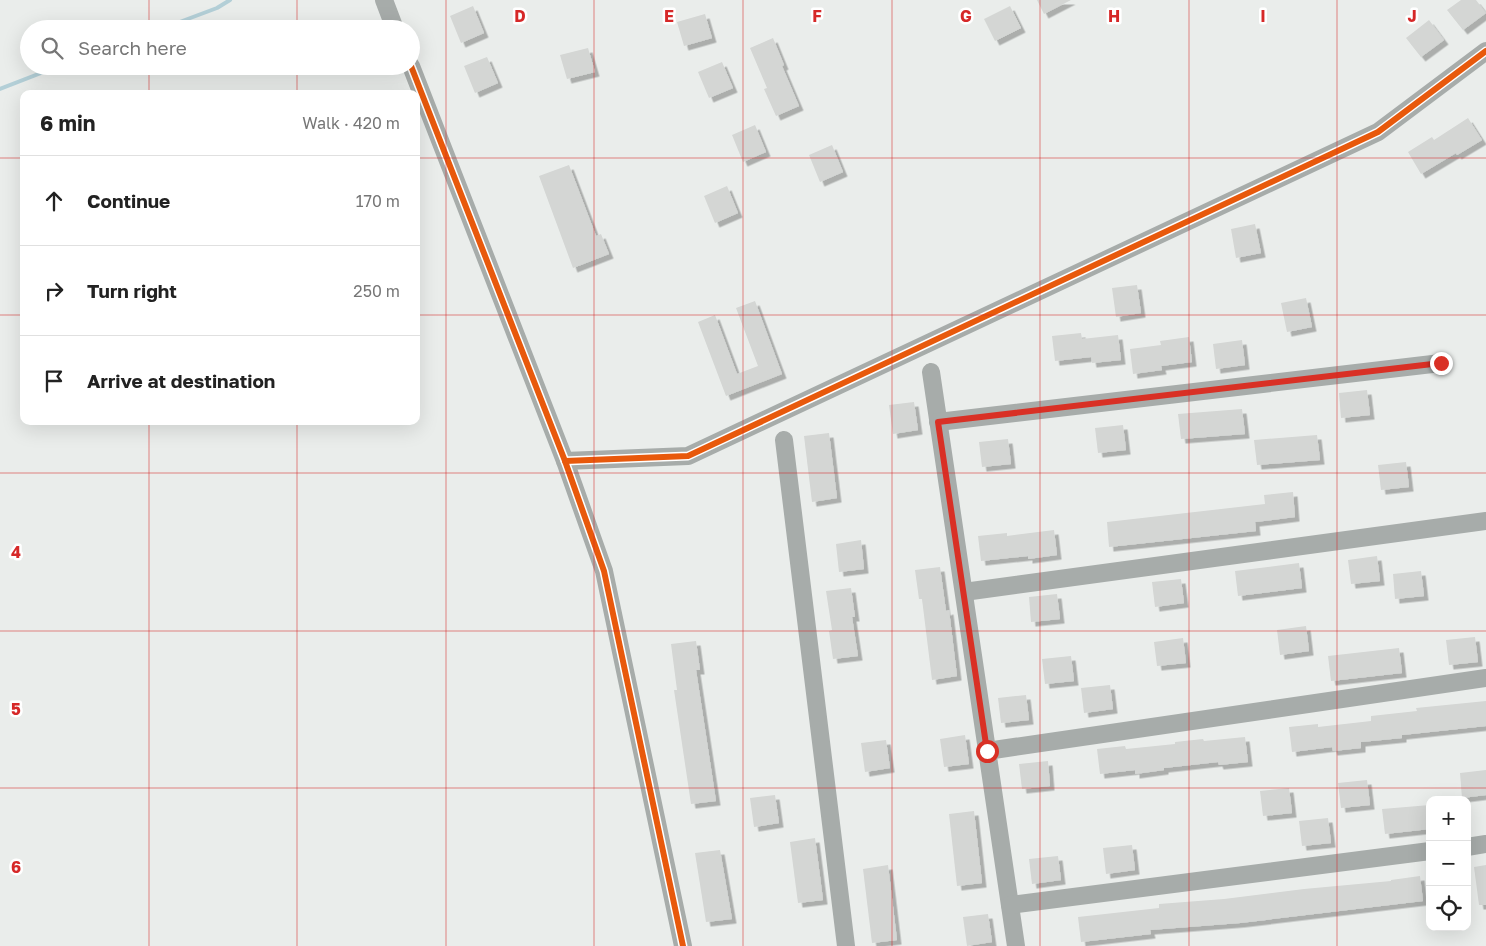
<!DOCTYPE html>
<html lang="en">
<head>
<meta charset="utf-8">
<style>
	body { margin:0; font-family:"Golos Text",sans-serif; background:#f6f6f6; color:#222 }
	.controls { position:absolute; right:15px; bottom:15px; display:grid; overflow:hidden; border-radius:10px; box-shadow:0 5px 20px #0002 }
	.controls button { width:45px; height:45px; display:grid; place-items:center; padding:0; border:0; border-bottom:1px solid #e0e0e0; background:#fff; color:#222; font:25px sans-serif }
	.stop { position:absolute; width:15px; height:15px; margin:-11px; border:4px solid #d93025; border-radius:50%; background:#fff }
	.stop.end { background:#d93025; border-color:#fff; box-shadow:0 1px 5px #0008 }
	.list { margin:0; padding:0; list-style:none }
	h2 { display:flex; justify-content:space-between; align-items:center; height:65px; margin:0; padding:0 20px; font-size:21px }
	h2 small { font-size:16px; font-weight:400; color:#767676 }
	.list li { display:grid; grid-template-columns:32px 1fr auto; gap:15px; align-items:center; box-sizing:border-box; height:90px; padding:0 20px; border-top:1px solid #e0e0e0 }
	.list b { display:block; font-size:19px; white-space:nowrap }
	.list em { font-size:16px; font-style:normal; color:#767676 }
	.icon { flex:none; width:28px; height:28px; fill:none; stroke:currentColor; stroke-width:2; stroke-linecap:round; stroke-linejoin:round }
	.map { position:relative; flex:none; width:1486px; height:946px; overflow:hidden }
	.search { position:absolute; background:#fff; box-shadow:0 5px 20px #0002; left:20px; top:20px; width:400px; height:55px; display:flex; align-items:center; gap:12px; box-sizing:border-box; padding:0 18px; border-radius:28px; color:#767676; font-size:19px }
	.panel { position:absolute; background:#fff; box-shadow:0 5px 20px #0002; left:20px; top:90px; width:400px; height:335px; border-radius:10px }
	.map>svg:first-child { display:block }
	.lines { fill:none; stroke-linecap:round; stroke-linejoin:round }
	.stream { stroke:#b3cfd7; stroke-width:4 }
	.building { fill:#d4d6d4; filter:url(#shadow) }
	.minor { stroke:#a7acaa; stroke-width:18 }
	.cycleway-casing { stroke:#fff; stroke-width:9 }
	.cycleway { stroke:#e8590c; stroke-width:6 }
	.route { stroke:#d93025; stroke-width:6 }
	.grid { fill:none; stroke:#d62828; stroke-width:1; stroke-opacity:0.55 }
	.grid-label { font-size:16px; text-anchor:middle; font-weight:bold; fill:#d62828; stroke:#fff; stroke-width:5; stroke-linejoin:round; paint-order:stroke }
</style>
</head>
<body>
<div class="map">
<svg width="1486" height="946" viewBox="0 0 1486 946">
	<defs>
		<filter id="shadow"><feDropShadow dx="4.5" dy="4.5" stdDeviation="0" flood-color="#0004"/></filter>
	</defs>
	<rect width="100%" height="100%" fill="#eaedeb"/>
	<g class="lines">
		<!-- stream -->
		<g class="stream">
			<path d="M161 29 217 8 230 0"/>
			<path d="M0 89 59 66"/>
		</g>
	</g>
	<!-- building -->
	<g class="building">
		<path d="M1037 0H1071L1044 14Z"/>
		<path d="M1461 0H1476L1486 13 1463 30 1447 10Z"/>
		<path d="M473 6 484 33 461 43 450 16Z"/>
		<path d="M1010 6 1021 28 995 41 984 19Z"/>
		<path d="M705 14 712 38 684 46 677 22Z"/>
		<path d="M1429 20 1444 40 1421 57 1406 38Z"/>
		<path d="M773 38 784 65 782 66 799 106 776 116 764 89 767 88 750 48Z"/>
		<path d="M588 48 595 72 567 79 560 55Z"/>
		<path d="M487 57 498 83 475 93 464 66Z"/>
		<path d="M722 62 733 88 709 98 698 72Z"/>
		<path d="M1468 118 1482 140 1457 155 1456 153 1421 174 1408 152 1432 137 1434 140Z"/>
		<path d="M755 125 766 152 743 162 732 135Z"/>
		<path d="M832 145 843 172 820 182 809 155Z"/>
		<path d="M569 165 596 236 601 234 609 254 573 268 539 176Z"/>
		<path d="M727 186 738 213 715 223 704 196Z"/>
		<path d="M1255 224 1261 253 1236 258 1231 229Z"/>
		<path d="M1137 285 1141 313 1116 317 1112 288Z"/>
		<path d="M1306 298 1312 327 1287 332 1281 303Z"/>
		<path d="M755 301 782 374 726 396 698 322 715 315 737 374 758 366 736 308Z"/>
		<path d="M1081 333 1082 339 1118 335 1121 360 1092 363 1091 357 1055 361 1052 336Z"/>
		<path d="M1189 337 1192 362 1161 366 1162 370 1133 374 1130 349 1161 345 1160 341Z"/>
		<path d="M1242 340 1245 365 1216 369 1213 344Z"/>
		<path d="M1367 390 1370 415 1341 418 1339 393Z"/>
		<path d="M914 402 918 430 893 434 889 405Z"/>
		<path d="M1242 409 1245 434 1181 439 1178 414Z"/>
		<path d="M1123 425 1126 450 1098 453 1095 428Z"/>
		<path d="M829 433 837 498 812 502 804 436Z"/>
		<path d="M1317 435 1320 460 1257 465 1254 440Z"/>
		<path d="M1008 439 1011 464 982 467 979 442Z"/>
		<path d="M1406 462 1409 487 1381 490 1378 465Z"/>
		<path d="M1293 492 1295 517 1255 522 1256 531 1109 547 1107 522 1265 504 1264 495Z"/>
		<path d="M1054 530 1057 555 1028 559V556L981 561 978 536 1007 533V536Z"/>
		<path d="M861 540 864 569 839 572 836 544Z"/>
		<path d="M1377 556 1380 581 1351 584 1348 560Z"/>
		<path d="M1299 563 1302 588 1238 596 1235 571Z"/>
		<path d="M940 567 946 611 949 610 957 676 932 680 922 599H919L915 570Z"/>
		<path d="M1421 571 1424 596 1395 599 1393 574Z"/>
		<path d="M1181 579 1184 603 1155 607 1152 582Z"/>
		<path d="M851 588 855 617H852L858 656 833 659 829 631 832 630 826 591Z"/>
		<path d="M1057 594 1060 619 1031 622 1029 597Z"/>
		<path d="M1306 626 1309 651 1280 655 1277 630Z"/>
		<path d="M1475 637 1478 662 1449 665 1446 640Z"/>
		<path d="M1183 638 1186 663 1157 666 1154 642Z"/>
		<path d="M696 641 700 670H696L716 801 691 804 674 690H677L671 644Z"/>
		<path d="M1399 648 1402 673 1331 681 1328 656Z"/>
		<path d="M1071 656 1074 681 1045 684 1042 659Z"/>
		<path d="M1110 685 1113 709 1084 713 1081 688Z"/>
		<path d="M1026 695 1029 720 1001 723 998 698Z"/>
		<path d="M1486 701V726L1402 735V738L1361 742V748L1333 751 1332 747 1292 752 1289 727 1318 724V727L1371 721V716L1417 711 1416 708Z"/>
		<path d="M965 735 969 764 944 767 940 739Z"/>
		<path d="M1245 737 1248 762 1219 765 1218 762 1164 768V770L1135 774V770L1100 774 1097 749 1125 746 1126 749 1175 744V742L1203 739 1204 741Z"/>
		<path d="M886 740 890 768 865 772 861 743Z"/>
		<path d="M1048 761 1050 786 1022 789 1019 764Z"/>
		<path d="M1486 770V795L1462 798 1460 773Z"/>
		<path d="M1367 780 1370 805 1341 808 1338 783Z"/>
		<path d="M1289 788 1292 813 1263 816 1260 791Z"/>
		<path d="M775 795 779 823 754 827 750 798Z"/>
		<path d="M1430 805V829L1385 834 1382 809Z"/>
		<path d="M974 811 982 883 957 886 949 814Z"/>
		<path d="M1328 818 1331 843 1302 846 1299 821Z"/>
		<path d="M815 838 823 900 798 903 790 842Z"/>
		<path d="M1132 845 1135 870 1106 874 1103 848Z"/>
		<path d="M720 850 732 919 706 922 695 853Z"/>
		<path d="M1058 856 1061 880 1032 884 1029 859Z"/>
		<path d="M888 865 897 940 872 943 863 869Z"/>
		<path d="M1486 865V905H1479L1474 867Z"/>
		<path d="M1420 876 1423 901 1240 923 1150 930 1151 934 1081 942 1078 917 1159 908V904L1224 899 1304 889 1391 881V880Z"/>
		<path d="M988 914 992 942 967 946 963 917Z"/>
	</g>
	<g class="lines">
		<!-- minor -->
		<g class="minor">
			<path d="M384 0 395 29"/>
			<path d="M411 66 565 461 604 571 683 946"/>
			<path d="M931 372 1016 946"/>
			<path d="M938 422 1441 363"/>
			<path d="M784 440 846 946"/>
			<path d="M565 461 688 456 1378 132 1486 51"/>
			<path d="M964 592 1486 521"/>
			<path d="M987 751 1486 678"/>
			<path d="M1467 847 1486 844"/>
			<path d="M1010 905 1430 851"/>
		</g>
		<defs>
			<g id="cycleway">
				<path d="M411 66 565 461 604 571 683 946"/>
				<path d="M565 461 688 456 1378 132 1486 51"/>
			</g>
		</defs>
		<!-- cycleway casing -->
		<use href="#cycleway" class="cycleway-casing"/>
		<!-- cycleway -->
		<use href="#cycleway" class="cycleway"/>
	</g>
	<g class="lines">
		<!-- route -->
		<path class="route" d="M987 751 938 422 1441 363"/>
	</g>
	<!-- grid -->
	<path class="grid" d="M149 0V29M297 0V29M446 0V946M594 0V946M743 0V946M892 0V946M1040 0V946M1189 0V946M1337 0V946M149 66V94M297 66V94M0 158H24M416 158H1486M0 315H24M416 315H1486M149 421V946M297 421V946M0 473H1486M0 631H1486M0 788H1486"/>
	<g class="grid-label">
		<text x="520" y="22">D</text>
		<text x="669" y="22">E</text>
		<text x="817" y="22">F</text>
		<text x="966" y="22">G</text>
		<text x="1114" y="22">H</text>
		<text x="1263" y="22">I</text>
		<text x="1412" y="22">J</text>
		<text x="16" y="558">4</text>
		<text x="16" y="715">5</text>
		<text x="16" y="873">6</text>
	</g>
</svg>
<div class="controls">
<button>+</button>
<button>−</button>
<button><svg class="icon" aria-label="locate" viewBox="0 0 24 24"><circle cx="12" cy="12" r="6"/><path d="M12 2v4M12 18v4M2 12h4M18 12h4"/></svg></button>
</div>
<div class="stop" style="left:987px;top:751px"></div>
<div class="stop end" style="left:1441px;top:363px"></div>
<div class="search"><svg class="icon" aria-label="search" viewBox="0 0 24 24"><circle cx="10" cy="10" r="6"/><path d="M15 15l6 6"/></svg>Search here</div>
<section class="panel">
<h2>6 min<small>Walk · 420 m</small></h2>
<ul class="list">
<li><svg class="icon" aria-label="ahead" viewBox="0 0 24 24"><path d="M12 20V5M6 11l6-6 6 6"/></svg><div><b>Continue</b></div><em>170 m</em></li>
<li><svg class="icon" aria-label="right" viewBox="0 0 24 24"><path d="M7 20v-9h11M14 6l5 5-5 5"/></svg><div><b>Turn right</b></div><em>250 m</em></li>
<li><svg class="icon" aria-label="arrive" viewBox="0 0 24 24"><path d="M6 21V4h12l-3 4 3 4H6"/></svg><div><b>Arrive at destination</b></div></li>
</ul>
</section>
</div>
</body>
</html>
